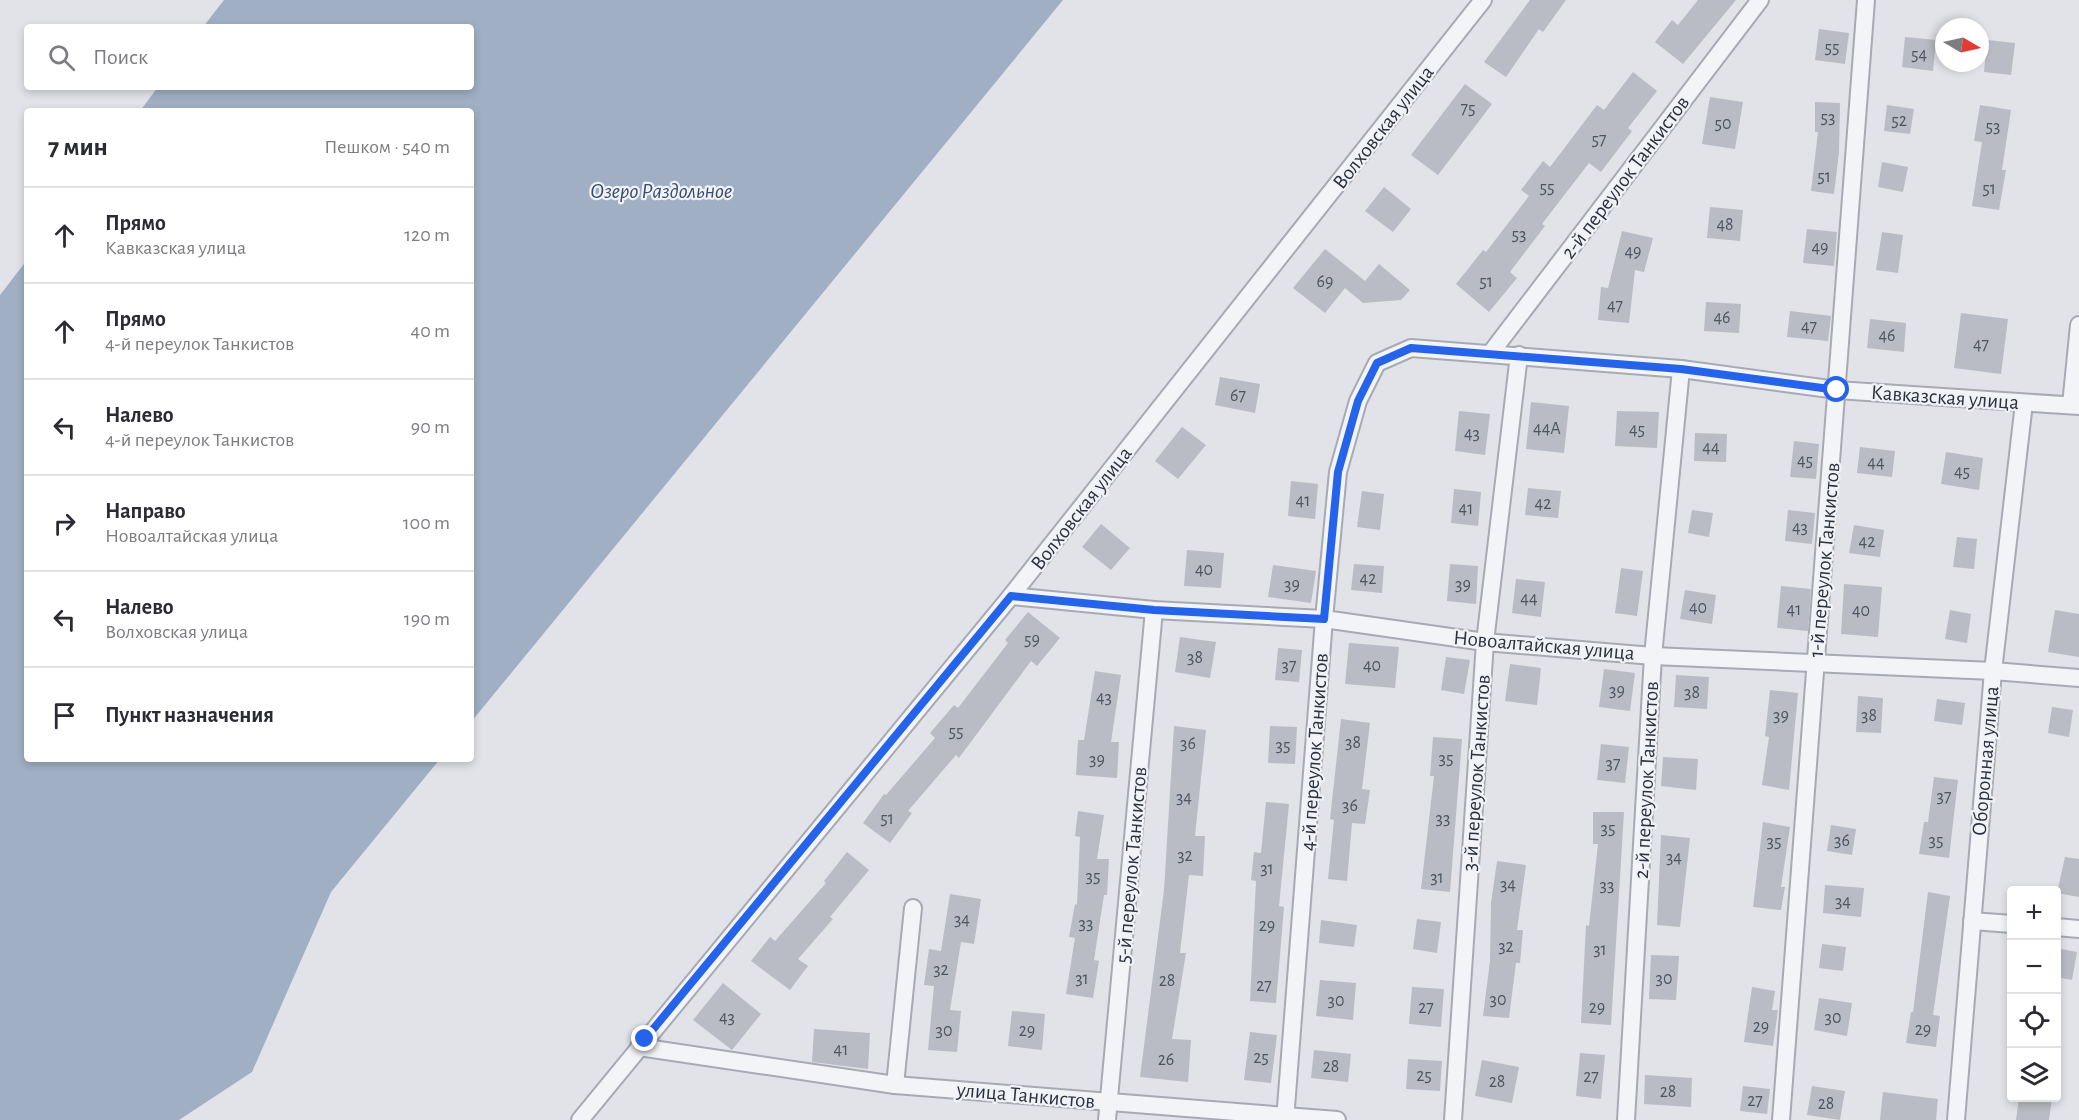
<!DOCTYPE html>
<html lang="ru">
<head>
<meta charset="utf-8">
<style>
	body { margin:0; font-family:"Alegreya Sans",sans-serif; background:#f7f7f7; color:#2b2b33 }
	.controls { position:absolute; right:18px; bottom:18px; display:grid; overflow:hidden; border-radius:6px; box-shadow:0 3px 9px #0003 }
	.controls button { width:54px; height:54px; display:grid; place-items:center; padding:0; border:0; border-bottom:2px solid #e1e1e2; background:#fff; color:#2b2b33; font:30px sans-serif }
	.compass { position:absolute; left:1935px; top:18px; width:54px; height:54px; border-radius:50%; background:#fff; box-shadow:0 3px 9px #0003; rotate:99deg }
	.stop { position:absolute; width:18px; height:18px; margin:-14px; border:4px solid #2563eb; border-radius:50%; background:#fff }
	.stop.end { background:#2563eb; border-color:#fff; box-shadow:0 2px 6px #0008 }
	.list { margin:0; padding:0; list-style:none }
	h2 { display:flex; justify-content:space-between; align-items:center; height:78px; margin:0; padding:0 24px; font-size:26px }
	h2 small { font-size:20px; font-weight:400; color:#7c7c81 }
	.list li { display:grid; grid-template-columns:39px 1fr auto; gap:18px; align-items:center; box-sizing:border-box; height:96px; padding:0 24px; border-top:2px solid #e1e1e2 }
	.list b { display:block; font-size:22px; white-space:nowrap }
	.list p { margin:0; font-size:20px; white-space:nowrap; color:#7c7c81 }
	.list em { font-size:20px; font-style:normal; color:#7c7c81 }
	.icon { flex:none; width:33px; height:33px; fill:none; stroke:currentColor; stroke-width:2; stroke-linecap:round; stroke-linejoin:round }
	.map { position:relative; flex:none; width:2079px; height:1120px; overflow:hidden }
	.search { position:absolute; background:#fff; box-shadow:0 3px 9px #0003; left:24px; top:24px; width:450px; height:66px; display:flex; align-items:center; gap:15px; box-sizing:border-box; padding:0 21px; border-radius:6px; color:#7c7c81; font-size:22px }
	.panel { position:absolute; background:#fff; box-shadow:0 3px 9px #0003; left:24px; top:108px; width:450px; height:654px; border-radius:6px }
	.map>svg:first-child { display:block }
	.water { fill:#a0afc4 }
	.building { fill:#b9bcc4 }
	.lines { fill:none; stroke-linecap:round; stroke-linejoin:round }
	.street-casing { stroke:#a7aab2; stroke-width:20 }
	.street { stroke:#f3f4f7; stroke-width:16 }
	.route { stroke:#2563eb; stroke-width:8 }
	.labels { text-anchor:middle; stroke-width:4.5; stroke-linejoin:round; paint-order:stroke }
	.number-label { font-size:18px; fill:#4e5460 }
	.street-label { font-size:21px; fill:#2b313e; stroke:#f0f2f6 }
	.water-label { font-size:22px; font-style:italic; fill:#394d6e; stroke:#f0f2f6 }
</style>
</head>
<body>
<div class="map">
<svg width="2079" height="1120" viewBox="0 0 2079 1120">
	<rect width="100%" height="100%" fill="#e1e3e8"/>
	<!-- water -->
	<g class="water">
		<path d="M224 0H1063L471 722V111H140L158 87H471V27H203Z"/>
		<path d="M27 260V759H440L331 892 252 1072 179 1120H0V295Z"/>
	</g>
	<!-- building -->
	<g class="building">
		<path d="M1530 0H1566L1543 32 1539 29 1506 77 1484 62Z"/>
		<path d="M1698 0H1736L1683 64 1655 42 1672 20 1678 25Z"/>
		<path d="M1819 29 1849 33 1845 64 1815 60Z"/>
		<path d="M1905 37 1936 40 1933 71 1902 67Z"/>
		<path d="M1987 40 2015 43 2011 75 1984 72Z"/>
		<path d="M1633 72 1657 91 1628 128 1632 131 1601 172 1589 163 1542 224 1545 226 1510 272 1517 278 1489 312 1456 284 1483 250 1486 252 1529 196 1521 190 1543 161 1550 167 1597 105 1604 110Z"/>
		<path d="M1465 84 1492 104 1438 175 1411 155Z"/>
		<path d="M1710 97 1743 102 1735 149 1702 144Z"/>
		<path d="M1815 102 1840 103 1839 152 1834 194 1811 191 1818 132H1815Z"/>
		<path d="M1887 105 1914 109 1910 134 1884 131Z"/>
		<path d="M1980 105 2011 110 2002 170H2006L1999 210 1972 206 1982 142 1974 141Z"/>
		<path d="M1882 162 1908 167 1903 192 1878 187Z"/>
		<path d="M1384 187 1411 209 1393 232 1365 211Z"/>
		<path d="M1710 207 1743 210 1740 241 1707 238Z"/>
		<path d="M1807 229 1837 232 1834 266 1803 263Z"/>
		<path d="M1622 231 1653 238 1644 272 1635 270 1629 323 1598 320 1601 287 1608 288Z"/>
		<path d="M1882 232 1903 235 1898 273 1876 270Z"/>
		<path d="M1325 249 1365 281 1379 264 1410 290 1401 300 1363 303 1345 288 1325 313 1293 288Z"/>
		<path d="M1706 302 1741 304 1739 333 1704 331Z"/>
		<path d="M1790 311 1831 316 1828 341 1787 337Z"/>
		<path d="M1961 313 2008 319 2001 374 1954 368Z"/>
		<path d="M1870 319 1906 323 1904 352 1867 348Z"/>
		<path d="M1220 377 1260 384 1255 413 1215 405Z"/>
		<path d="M1531 402 1569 406 1564 453 1526 449Z"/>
		<path d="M1459 411 1490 414 1485 455 1455 451Z"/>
		<path d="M1617 411 1659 412 1657 448 1615 446Z"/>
		<path d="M1182 427 1206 445 1178 479 1155 461Z"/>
		<path d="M1695 433 1727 434 1726 462 1694 461Z"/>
		<path d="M1794 441 1819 444 1816 479 1790 477Z"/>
		<path d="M1860 447 1895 451 1892 477 1857 473Z"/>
		<path d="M1946 452 1983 458 1979 490 1941 484Z"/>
		<path d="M1291 481 1318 484 1315 519 1288 516Z"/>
		<path d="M1528 488 1561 491 1558 518 1525 515Z"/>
		<path d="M1454 489 1481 492 1478 526 1451 523Z"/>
		<path d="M1362 491 1384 494 1380 530 1357 527Z"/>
		<path d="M1692 510 1713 513 1709 537 1688 533Z"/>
		<path d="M1788 510 1815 513 1812 544 1785 541Z"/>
		<path d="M1101 524 1130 548 1111 570 1082 547Z"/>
		<path d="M1854 525 1884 530 1880 557 1849 553Z"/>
		<path d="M1957 537 1977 539 1974 569 1953 567Z"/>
		<path d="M1187 550 1224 553 1221 588 1184 586Z"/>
		<path d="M1354 564 1384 566 1382 593 1351 590Z"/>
		<path d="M1450 564 1478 566 1476 604 1447 601Z"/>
		<path d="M1273 565 1316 571 1311 603 1268 597Z"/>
		<path d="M1621 568 1643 571 1637 616 1615 613Z"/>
		<path d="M1516 579 1545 582 1541 617 1512 613Z"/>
		<path d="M1844 584 1882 587 1878 637 1841 634Z"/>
		<path d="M1781 586 1811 589 1808 631 1777 628Z"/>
		<path d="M1685 590 1716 595 1712 624 1680 619Z"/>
		<path d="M1950 610 1971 614 1967 643 1945 639Z"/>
		<path d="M2055 610 2079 614V657L2048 652Z"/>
		<path d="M1028 612 1060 638 1037 666 1031 661 959 758 956 755 908 811 912 813 890 843 863 823 884 794 886 795 935 738 930 733 954 705 958 708 1008 643 1005 640Z"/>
		<path d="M1180 637 1216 642 1210 678 1175 672Z"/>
		<path d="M1349 643 1399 647 1395 688 1345 684Z"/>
		<path d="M1278 648 1302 650 1299 682 1275 680Z"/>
		<path d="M1446 657 1470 660 1464 694 1441 690Z"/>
		<path d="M1510 664 1541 668 1537 705 1505 701Z"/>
		<path d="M1604 669 1635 673 1630 711 1599 707Z"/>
		<path d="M1095 671 1121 675 1111 742H1119L1117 778 1076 775 1078 740H1084Z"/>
		<path d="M1676 675 1709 677 1707 709 1674 707Z"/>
		<path d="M1770 690 1798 693 1789 790 1762 785 1769 737 1765 736Z"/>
		<path d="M1858 696 1883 698 1881 733 1856 732Z"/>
		<path d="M1937 699 1965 703 1962 725 1934 721Z"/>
		<path d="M2052 707 2073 710 2069 737 2048 733Z"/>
		<path d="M1341 719 1370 723 1362 789 1370 790 1365 824 1352 823 1347 881 1328 879 1334 820 1330 819Z"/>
		<path d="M1174 726 1206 730 1195 836H1205L1203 876 1189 875 1180 953H1186L1172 1039 1191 1040 1188 1082 1140 1077 1164 890Z"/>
		<path d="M1270 726 1297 727 1295 764 1268 763Z"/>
		<path d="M1433 737 1462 739 1450 892 1421 889 1434 776H1430Z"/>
		<path d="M1601 744 1629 747 1625 783 1597 780Z"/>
		<path d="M1663 757 1698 759 1696 790 1661 786Z"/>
		<path d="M1934 777 1958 780 1949 858 1919 854 1924 822H1928Z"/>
		<path d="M1266 802 1289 804 1279 906 1284 907 1276 1003 1250 1001 1256 881 1251 880 1254 852 1261 853Z"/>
		<path d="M1078 811 1104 815 1097 859H1109L1107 895H1104L1094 960 1099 961 1093 998 1066 994 1075 938 1069 937 1075 904 1077 905 1080 837 1075 836Z"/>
		<path d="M1593 812H1624L1611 1025 1581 1023 1586 925 1589 926 1598 844H1593Z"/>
		<path d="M1763 822 1790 827 1781 887H1785L1781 910 1753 907Z"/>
		<path d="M1831 825 1856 829 1852 855 1827 851Z"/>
		<path d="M1661 835 1690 838 1680 927 1657 925Z"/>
		<path d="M847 852 869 870 830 917 833 919 798 959 808 966 790 990 751 961 770 937 775 941 826 883 824 881Z"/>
		<path d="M2065 857 2079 859V897L2057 893Z"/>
		<path d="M1497 861 1526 865 1517 930H1523L1520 963H1516L1509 1018 1483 1016 1490 961 1491 903Z"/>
		<path d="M1825 885 1864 888 1861 917 1823 913Z"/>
		<path d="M1928 892 1950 896 1933 1015 1940 1016 1936 1047 1906 1043 1911 1012H1913Z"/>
		<path d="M950 894 981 899 974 944 961 942 950 1010 961 1011 957 1052 928 1050 934 986 924 985 929 949 941 951Z"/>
		<path d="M1417 919 1441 922 1437 953 1413 949Z"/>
		<path d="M1321 920 1357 925 1354 947 1319 943Z"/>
		<path d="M1822 944 1846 947 1843 971 1819 968Z"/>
		<path d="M2056 948 2077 952 2072 980 2056 977Z"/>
		<path d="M1651 955 1679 956 1676 1000 1649 999Z"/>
		<path d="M1320 980 1356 983 1353 1020 1316 1016Z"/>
		<path d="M723 983 761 1014 732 1050 693 1020Z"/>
		<path d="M1412 987 1444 989 1441 1027 1409 1024Z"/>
		<path d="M1752 987 1775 991 1772 1010H1778L1773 1046 1744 1042Z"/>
		<path d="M1819 998 1852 1003 1847 1036 1814 1030Z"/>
		<path d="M1012 1011 1045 1014 1042 1050 1008 1046Z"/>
		<path d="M814 1029 870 1033 868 1069 812 1062Z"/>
		<path d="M1250 1032 1277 1035 1271 1083 1244 1080Z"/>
		<path d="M1314 1050 1351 1054 1348 1082 1311 1078Z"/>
		<path d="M1580 1053 1605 1055 1601 1099 1576 1096Z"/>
		<path d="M1408 1059 1442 1061 1440 1091 1406 1089Z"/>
		<path d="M1482 1060 1519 1067 1512 1103 1475 1096Z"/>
		<path d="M1645 1075 1692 1078 1691 1107 1644 1104Z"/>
		<path d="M1743 1086 1770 1089 1767 1114 1740 1111Z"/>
		<path d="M1812 1086 1845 1091 1840 1120 1807 1115Z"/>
		<path d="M1883 1092 1938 1099 1936 1120H1880Z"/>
		<path d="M2019 1098H2052L2049 1120H2016Z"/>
	</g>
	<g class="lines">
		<defs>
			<g id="street">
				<path d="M1490 354 1760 0"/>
				<path d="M2071 405 2079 325"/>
				<path d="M1011 596 1154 610 1324 619 1485 642 1653 656 1993 671 2079 678"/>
				<path d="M1972 921 2012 924"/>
				<path d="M2056 927 2079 929"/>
				<path d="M639 1047 895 1085 1337 1120"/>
				<path d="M895 1085 913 908"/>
				<path d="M580 1120 1011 596 1483 0"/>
				<path d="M1107 1120 1154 610"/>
				<path d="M1285 1120 1324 619 1338 472 1358 401 1377 363 1411 348 1681 369 1837 390 2079 406"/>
				<path d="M1453 1120 1485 642 1519 355"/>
				<path d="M1626 1120 1653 656 1681 369"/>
				<path d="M1781 1120 1866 0"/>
				<path d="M1956 1120 1993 671 2024 403"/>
			</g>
		</defs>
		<!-- street casing -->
		<use href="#street" class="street-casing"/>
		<!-- street -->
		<use href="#street" class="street"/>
	</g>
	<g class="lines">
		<!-- route -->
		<path class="route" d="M645 1039 1011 596 1154 610 1324 619 1338 472 1358 401 1377 363 1411 348 1681 369 1837 390"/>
	</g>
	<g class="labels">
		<!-- number labels -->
		<g class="number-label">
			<text x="1832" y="53">55</text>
			<text x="1919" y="60">54</text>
			<text x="1468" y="114">75</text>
			<text x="1828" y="123">53</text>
			<text x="1899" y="126">52</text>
			<text x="1723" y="129">50</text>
			<text x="1993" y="132">53</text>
			<text x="1599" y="145">57</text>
			<text x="1824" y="182">51</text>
			<text x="1547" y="193">55</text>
			<text x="1989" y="194">51</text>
			<text x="1725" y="230">48</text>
			<text x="1519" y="240">53</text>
			<text x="1820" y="253">49</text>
			<text x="1633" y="257">49</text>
			<text x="1325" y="287">69</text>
			<text x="1486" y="287">51</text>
			<text x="1615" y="311">47</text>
			<text x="1722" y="323">46</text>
			<text x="1809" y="332">47</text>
			<text x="1887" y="341">46</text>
			<text x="1981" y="350">47</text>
			<text x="1238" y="401">67</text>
			<text x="1547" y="434">44А</text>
			<text x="1637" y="435">45</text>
			<text x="1472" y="439">43</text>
			<text x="1711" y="453">44</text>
			<text x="1805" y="466">45</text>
			<text x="1876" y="468">44</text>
			<text x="1962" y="477">45</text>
			<text x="1303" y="506">41</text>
			<text x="1543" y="509">42</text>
			<text x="1466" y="514">41</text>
			<text x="1800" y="533">43</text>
			<text x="1867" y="547">42</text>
			<text x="1204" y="575">40</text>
			<text x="1368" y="584">42</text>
			<text x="1292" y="590">39</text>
			<text x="1463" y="590">39</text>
			<text x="1529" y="604">44</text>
			<text x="1698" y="613">40</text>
			<text x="1794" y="615">41</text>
			<text x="1861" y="616">40</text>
			<text x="1032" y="645">59</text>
			<text x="1195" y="663">38</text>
			<text x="1289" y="671">37</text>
			<text x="1372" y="671">40</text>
			<text x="1617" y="696">39</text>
			<text x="1692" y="698">38</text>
			<text x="1104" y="703">43</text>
			<text x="1781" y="721">39</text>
			<text x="1869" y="721">38</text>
			<text x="956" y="737">55</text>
			<text x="1353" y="748">38</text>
			<text x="1188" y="749">36</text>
			<text x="1283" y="751">35</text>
			<text x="1446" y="764">35</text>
			<text x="1097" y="765">39</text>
			<text x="1613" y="769">37</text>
			<text x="1944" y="802">37</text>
			<text x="1184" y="803">34</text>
			<text x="1350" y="811">36</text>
			<text x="887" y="824">51</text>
			<text x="1443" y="824">33</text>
			<text x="1608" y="834">35</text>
			<text x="1842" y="846">36</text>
			<text x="1936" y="846">35</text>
			<text x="1774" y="847">35</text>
			<text x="1185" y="861">32</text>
			<text x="1674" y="863">34</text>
			<text x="1267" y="874">31</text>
			<text x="1093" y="882">35</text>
			<text x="1437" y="883">31</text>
			<text x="1508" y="890">34</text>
			<text x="1607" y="891">33</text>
			<text x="1843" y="907">34</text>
			<text x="962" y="925">34</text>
			<text x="1086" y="929">33</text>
			<text x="1267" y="931">29</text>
			<text x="1506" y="952">32</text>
			<text x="1600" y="955">31</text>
			<text x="941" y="975">32</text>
			<text x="1082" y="984">31</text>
			<text x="1664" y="984">30</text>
			<text x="1167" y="986">28</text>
			<text x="1264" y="991">27</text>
			<text x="1498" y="1005">30</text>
			<text x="1336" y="1006">30</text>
			<text x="1426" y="1013">27</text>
			<text x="1597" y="1013">29</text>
			<text x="727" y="1023">43</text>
			<text x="1833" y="1023">30</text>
			<text x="1761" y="1032">29</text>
			<text x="1923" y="1035">29</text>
			<text x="944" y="1036">30</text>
			<text x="1027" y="1036">29</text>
			<text x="841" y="1055">41</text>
			<text x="1261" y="1063">25</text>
			<text x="1166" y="1065">26</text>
			<text x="1331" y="1072">28</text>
			<text x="1424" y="1081">25</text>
			<text x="1591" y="1082">27</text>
			<text x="1497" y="1087">28</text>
			<text x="1668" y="1097">28</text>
			<text x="1755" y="1106">27</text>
			<text x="1826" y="1109">28</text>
		</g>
		<!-- street labels -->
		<g class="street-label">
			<text transform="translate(1383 127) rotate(-52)" y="7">Волховская улица</text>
			<text transform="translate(1625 177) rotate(-53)" y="7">2-й переулок Танкистов</text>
			<text transform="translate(1945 397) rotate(4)" y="7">Кавказская улица</text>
			<text transform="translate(1081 508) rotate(-52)" y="7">Волховская улица</text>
			<text transform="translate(1824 560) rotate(-85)" y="7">1-й переулок Танкистов</text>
			<text transform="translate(1544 645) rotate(5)" y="7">Новоалтайская улица</text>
			<text transform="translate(1314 752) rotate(-86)" y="7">4-й переулок Танкистов</text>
			<text transform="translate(1985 761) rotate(-85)" y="7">Оборонная улица</text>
			<text transform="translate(1476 773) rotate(-86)" y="7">3-й переулок Танкистов</text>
			<text transform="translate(1646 780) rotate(-87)" y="7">2-й переулок Танкистов</text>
			<text transform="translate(1131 865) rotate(-85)" y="7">5-й переулок Танкистов</text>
			<text transform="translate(1026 1095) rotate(5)" y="7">улица Танкистов</text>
		</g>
		<!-- water labels -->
		<g class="water-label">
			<text x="661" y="198">Озеро Раздольное</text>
		</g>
	</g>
</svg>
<div class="controls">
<button>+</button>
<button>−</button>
<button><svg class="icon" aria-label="locate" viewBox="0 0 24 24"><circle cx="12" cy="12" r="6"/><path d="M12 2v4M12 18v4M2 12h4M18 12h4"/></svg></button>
<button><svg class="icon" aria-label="layers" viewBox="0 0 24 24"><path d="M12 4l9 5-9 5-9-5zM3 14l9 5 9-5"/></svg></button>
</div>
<svg class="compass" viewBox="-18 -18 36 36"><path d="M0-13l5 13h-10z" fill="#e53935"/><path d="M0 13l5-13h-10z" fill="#7c7c81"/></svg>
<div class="stop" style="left:1837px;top:390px"></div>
<div class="stop end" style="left:645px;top:1039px"></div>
<div class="search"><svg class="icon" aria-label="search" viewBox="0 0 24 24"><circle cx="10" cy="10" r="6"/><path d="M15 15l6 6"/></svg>Поиск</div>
<section class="panel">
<h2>7 мин<small>Пешком · 540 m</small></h2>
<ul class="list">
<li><svg class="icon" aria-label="ahead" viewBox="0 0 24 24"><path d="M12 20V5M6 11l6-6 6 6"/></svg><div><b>Прямо</b><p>Кавказская улица</p></div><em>120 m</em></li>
<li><svg class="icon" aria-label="ahead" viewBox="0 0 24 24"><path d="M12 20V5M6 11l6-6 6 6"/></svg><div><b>Прямо</b><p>4-й переулок Танкистов</p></div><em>40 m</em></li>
<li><svg class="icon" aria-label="left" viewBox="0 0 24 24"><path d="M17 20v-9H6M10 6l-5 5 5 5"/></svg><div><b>Налево</b><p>4-й переулок Танкистов</p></div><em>90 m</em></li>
<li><svg class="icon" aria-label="right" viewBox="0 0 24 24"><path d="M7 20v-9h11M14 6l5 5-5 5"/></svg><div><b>Направо</b><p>Новоалтайская улица</p></div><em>100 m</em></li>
<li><svg class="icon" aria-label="left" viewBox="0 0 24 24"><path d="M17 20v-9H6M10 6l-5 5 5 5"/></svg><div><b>Налево</b><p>Волховская улица</p></div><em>190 m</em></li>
<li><svg class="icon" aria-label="arrive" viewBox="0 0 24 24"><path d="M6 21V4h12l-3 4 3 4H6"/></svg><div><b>Пункт назначения</b></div></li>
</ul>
</section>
</div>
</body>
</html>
